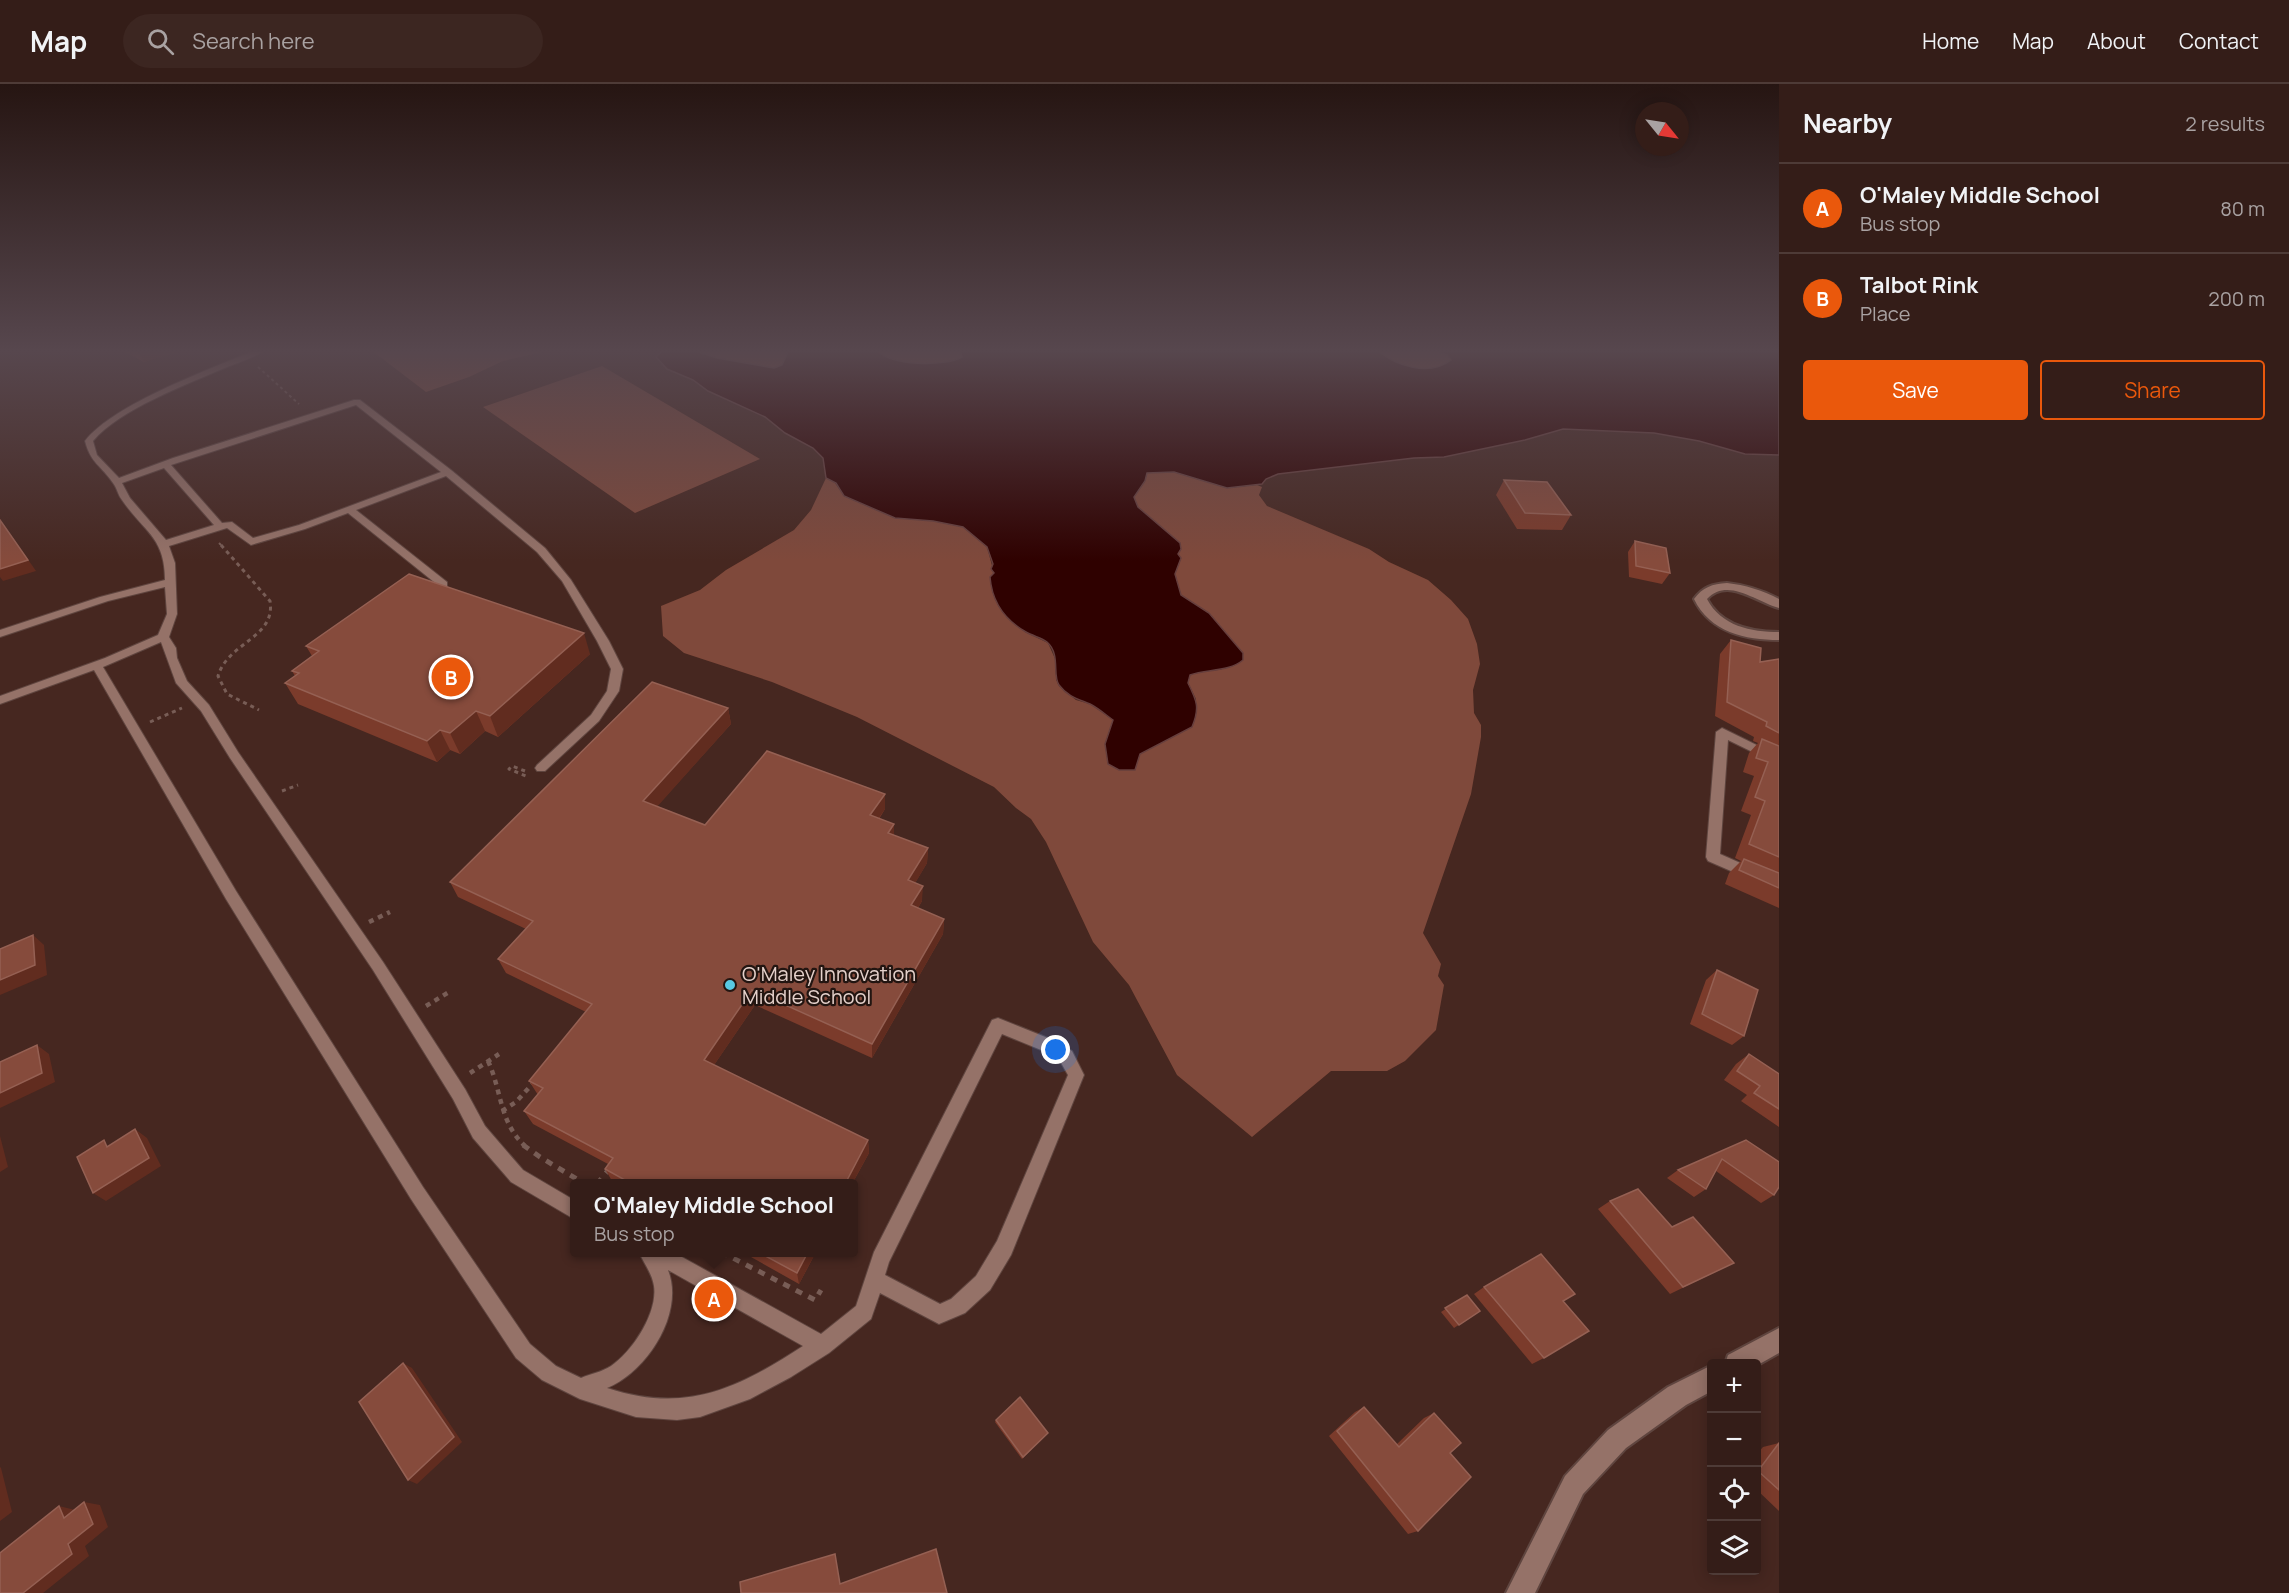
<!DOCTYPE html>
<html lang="en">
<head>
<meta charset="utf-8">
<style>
	body { margin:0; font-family:Manrope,sans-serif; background:#3c2621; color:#f1f3f6 }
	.controls { position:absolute; right:18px; bottom:18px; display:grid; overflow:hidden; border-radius:6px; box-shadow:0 3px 15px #0003 }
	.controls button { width:54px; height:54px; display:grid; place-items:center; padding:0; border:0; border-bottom:2px solid #4e3b37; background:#341d18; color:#f1f3f6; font:30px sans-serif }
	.compass { position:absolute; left:1635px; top:18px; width:54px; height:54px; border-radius:50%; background:#341d18; box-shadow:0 3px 15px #0003; rotate:120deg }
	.you { position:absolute; left:1056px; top:966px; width:21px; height:21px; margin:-15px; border:4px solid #fff; border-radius:50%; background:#1a73e8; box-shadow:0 0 0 9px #1a73e833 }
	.badge { display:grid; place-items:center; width:39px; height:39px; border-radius:50%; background:#ea580c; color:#fff; font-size:20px; font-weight:700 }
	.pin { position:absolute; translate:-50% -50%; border:3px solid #fff; box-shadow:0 2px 6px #0006 }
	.popup { position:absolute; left:570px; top:1095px; width:288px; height:78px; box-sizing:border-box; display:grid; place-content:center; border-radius:6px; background:#341d18; filter:drop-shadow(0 2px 4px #0005); font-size:20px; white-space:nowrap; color:#a9a2a2 }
	.popup b { font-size:22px; color:#f1f3f6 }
	.popup::after { content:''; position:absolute; left:50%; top:100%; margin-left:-12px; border:12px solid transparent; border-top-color:#341d18 }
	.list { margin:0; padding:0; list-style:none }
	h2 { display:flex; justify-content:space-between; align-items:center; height:78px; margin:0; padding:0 24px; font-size:26px }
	h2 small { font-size:20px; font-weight:400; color:#a9a2a2 }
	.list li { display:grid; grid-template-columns:39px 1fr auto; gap:18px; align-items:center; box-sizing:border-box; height:90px; padding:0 24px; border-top:2px solid #4e3b37 }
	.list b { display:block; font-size:22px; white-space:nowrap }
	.list p { margin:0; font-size:20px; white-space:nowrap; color:#a9a2a2 }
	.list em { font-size:20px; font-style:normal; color:#a9a2a2 }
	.actions { display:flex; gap:12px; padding:18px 24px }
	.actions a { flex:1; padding:14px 0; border:2px solid #ea580c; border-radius:6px; text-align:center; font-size:21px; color:#ea580c }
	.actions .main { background:#ea580c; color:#fff }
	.icon { flex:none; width:33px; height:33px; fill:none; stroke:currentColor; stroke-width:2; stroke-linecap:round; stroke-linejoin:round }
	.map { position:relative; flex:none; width:1779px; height:1509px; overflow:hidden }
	header { display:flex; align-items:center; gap:36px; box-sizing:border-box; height:84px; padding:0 30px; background:#341d18; border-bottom:2px solid #4e3b37 }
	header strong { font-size:28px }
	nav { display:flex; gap:33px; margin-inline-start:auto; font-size:21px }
	.search { width:420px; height:54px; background:#3c2621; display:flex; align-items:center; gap:15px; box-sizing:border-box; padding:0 21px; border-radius:33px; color:#a9a2a2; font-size:22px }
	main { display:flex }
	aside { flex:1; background:#341d18 }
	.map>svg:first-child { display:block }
	.green { fill:#7f493b }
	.water { fill:#2f0100; stroke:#663f3d; stroke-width:1.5 }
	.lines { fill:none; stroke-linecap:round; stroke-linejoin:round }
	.service-casing { stroke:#5f453f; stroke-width:2 }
	.minor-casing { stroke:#5f453f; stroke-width:4 }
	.path-far3 { stroke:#785d56; stroke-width:2; stroke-dasharray:3 3; stroke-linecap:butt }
	.path-far2 { stroke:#785d56; stroke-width:3; stroke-dasharray:4 4; stroke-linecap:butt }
	.path-far1 { stroke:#785d56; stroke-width:4.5; stroke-dasharray:5 5; stroke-linecap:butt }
	.path { stroke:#785d56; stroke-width:5; stroke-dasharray:7 7; stroke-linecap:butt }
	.service { fill:#957268; fill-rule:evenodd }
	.minor { fill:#957268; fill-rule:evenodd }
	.wall { fill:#7b3b2b }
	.shaded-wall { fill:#612c1f }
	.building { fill:#864b3c; stroke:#956053; stroke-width:1.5 }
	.poi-dot { fill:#58c9e3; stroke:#221511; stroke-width:2 }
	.labels { text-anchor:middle; stroke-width:4.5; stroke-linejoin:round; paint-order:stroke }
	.poi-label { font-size:20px; fill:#e5d1cb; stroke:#221511; text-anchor:start }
</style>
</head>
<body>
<header>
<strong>Map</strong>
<div class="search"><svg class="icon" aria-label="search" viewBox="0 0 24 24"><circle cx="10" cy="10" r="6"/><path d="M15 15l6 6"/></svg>Search here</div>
<nav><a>Home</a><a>Map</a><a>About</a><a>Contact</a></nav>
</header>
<main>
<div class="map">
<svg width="1779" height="1509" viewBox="0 0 1779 1509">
	<rect width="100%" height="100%" fill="#462720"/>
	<!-- green -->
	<g class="green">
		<path d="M371 266H551L503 277 469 293 426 308Z"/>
		<path d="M693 266H789L782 281 774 284 717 274Z"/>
		<path d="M877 266H960L963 273C944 283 891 282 877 266Z"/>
		<path d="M1377 266C1399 266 1436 258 1451 276 1429 293 1396 282 1377 266Z"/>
		<path d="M602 282 760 375 635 429 483 323Z"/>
		<path d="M1174 388 1227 404 1257 401 1262 403 1259 411 1267 422 1369 465 1389 478 1428 496 1451 516 1468 535 1477 560 1480 580 1473 606 1474 629 1481 641V653L1471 710 1423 849 1441 880 1438 892 1444 901 1436 946 1405 977 1387 987H1331L1252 1053 1177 991 1129 901 1093 858 1046 758 1031 735 1016 724 994 703 857 633 772 598 684 569 663 552 661 522 700 506 726 486 794 446 811 426 826 394 835 399 844 412 895 434 933 437 963 443 987 463 994 489 1025 548 1048 559 1057 579 1056 595 1059 602 1076 616 1090 620 1113 636 1105 660 1140 670 1192 643 1196 615 1188 599 1190 591 1202 587 1218 586 1209 529 1181 511 1175 490 1181 474 1178 470 1180 459 1137 423 1134 413 1145 397 1147 389Z"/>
	</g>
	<!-- water -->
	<path class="water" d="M663 266H693L717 274 774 284 782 281 789 266H877C891 282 944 283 962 273L960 266H1377C1396 282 1429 293 1451 276L1447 271 1434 266H1779V371L1745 370 1699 357 1654 349 1563 345 1525 356 1444 373 1414 374 1278 390 1266 395 1262 400 1227 404 1174 388 1147 389 1145 397 1134 413 1138 423 1180 459 1181 465 1178 470 1181 474 1175 490 1181 511 1209 529 1243 569V576C1229 588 1207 585 1190 591L1188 599C1197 617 1200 624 1192 643L1140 670 1135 686H1119L1108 680 1105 660 1113 636C1106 631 1098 624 1090 620 1078 615 1068 613 1059 601 1052 592 1061 570 1047 558 1042 554 1033 552 1026 548 1005 536 992 519 990 493L994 489 991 485 993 480 987 463 963 443 933 437 895 434 844 412 836 399 826 394 823 374 813 364 785 349 765 333 708 307 693 296 667 285 656 273Z"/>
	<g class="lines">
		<defs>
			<g id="service">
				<path d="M256 266H265C254 274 239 278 227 283 188 300 120 325 93 357L97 371 119 394 173 374 354 316H360L451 386 545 464 571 496 609 557 623 585 619 607 599 637 545 687H537L535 684 537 681 591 631 607 607 611 585 597 557 562 497 537 468 446 392 356 426 447 498V502H439L348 429 305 445 251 461 227 444 169 462 175 479 177 530 169 553 176 564 177 574 187 597 209 621 238 668 383 878 465 1005 485 1042 523 1086 574 1116V1135L511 1098 473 1054 453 1015 373 886 230 674 201 627 176 599 161 558 103 583 236 807 423 1103 530 1260 556 1282 581 1294C590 1290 602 1288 611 1282 632 1268 658 1229 654 1202 652 1189 644 1180 639 1168H673L821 1250 856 1222 874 1168 992 936 998 934 1058 958 1072 967 1084 991 1011 1171 990 1206 965 1229 939 1240 880 1209 871 1235 829 1269 791 1293 750 1315 700 1333 677 1336 636 1333 580 1315 542 1296 516 1274 411 1115 226 815 94 586 0 620V612L105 574 158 551 167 530 165 503 108 517 0 553V546L100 513 165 496C165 453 144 448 122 416 118 411 117 404 113 399 101 381 91 380 85 357 114 320 210 285 256 266ZM356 321 441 388 299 441 253 454 232 438 222 439 171 381ZM164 384 214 441 166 456 130 414 122 399ZM1002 950 1046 968 1060 977 1068 991 997 1157 976 1192 951 1215 940 1220 885 1191 889 1178ZM668 1186 803 1262C737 1305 686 1330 607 1304 647 1288 685 1229 668 1186Z"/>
				<path d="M1722 644 1779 672V681L1728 656 1720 770 1779 796V808L1708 777 1706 773 1716 648Z"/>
			</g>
			<g id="minor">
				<path d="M1727 499C1745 501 1762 506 1779 515V524C1756 518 1728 493 1707 515 1721 542 1751 548 1779 548V556C1745 556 1710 548 1694 515 1703 503 1712 500 1727 499Z"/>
				<path d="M1779 1244V1269L1756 1282V1280H1725L1728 1271Z"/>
				<path d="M1712 1281V1307L1686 1321 1626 1364 1583 1410 1535 1509H1506L1565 1392 1608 1346 1668 1303Z"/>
			</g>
		</defs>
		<!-- service casing -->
		<use href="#service" class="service-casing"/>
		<!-- minor casing -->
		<use href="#minor" class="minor-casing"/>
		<!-- path-far3 -->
		<g class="path-far3">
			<path d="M258 283 299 320"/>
			<path d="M219 459 223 463"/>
		</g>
		<!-- path-far2 -->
		<g class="path-far2">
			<path d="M221 461 270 517C276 554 228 558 218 592L227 610 259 626"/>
			<path d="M150 638 182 624"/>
			<path d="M525 687 512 682 509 685 526 692"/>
			<path d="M282 707 298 701"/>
		</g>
		<!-- path-far1 -->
		<g class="path-far1">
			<path d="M369 838 390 828"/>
			<path d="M426 922 449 908"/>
			<path d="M488 977C502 1007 499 1038 525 1062"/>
			<path d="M470 989 499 970"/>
			<path d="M502 1027 516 1018 535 997"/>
		</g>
		<!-- path -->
		<g class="path">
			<path d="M523 1061 540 1073 585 1100"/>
			<path d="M597 1100 610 1084"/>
			<path d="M721 1168 815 1216 821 1206"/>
		</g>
		<!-- service -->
		<use href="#service" class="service"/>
		<!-- minor -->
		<use href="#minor" class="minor"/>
	</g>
	<!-- wall -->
	<g class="wall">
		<path d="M121 266H182L144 278Z"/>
		<path d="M1504 396 1571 431 1562 446 1517 445 1496 411Z"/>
		<path d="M1635 457 1670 489 1662 500 1629 493 1628 468Z"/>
		<path d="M1731 556 1760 578 1779 575V824L1725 800 1729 789 1741 777 1735 774 1751 731 1741 727 1754 692 1743 688 1749 669 1758 659 1753 657 1754 653 1715 632 1720 570Z"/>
		<path d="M306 562 590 570 498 653 485 647 460 670 450 666 437 678 298 620 285 599 295 592 292 587 312 572Z"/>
		<path d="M728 624 731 640 657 722 705 741 885 725 879 735 894 740V751L928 764 927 779 915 799 922 817 918 824 944 835 943 850 872 974 755 921 714 981 868 1056 869 1069 852 1100H616L612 1097 605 1085 608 1080 533 1040 524 1027 538 1011 529 997 586 928 506 889 498 875 526 845 458 813 450 798Z"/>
		<path d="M1717 886 1744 952 1732 961 1690 940 1706 896Z"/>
		<path d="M1749 970 1779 990V1043L1741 1017 1747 1011 1724 996 1736 980Z"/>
		<path d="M1746 1056 1774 1111 1761 1119 1716 1087 1706 1105 1694 1113 1667 1094 1678 1086Z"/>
		<path d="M1610 1117 1672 1143 1734 1179 1670 1210 1598 1125Z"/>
		<path d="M742 1168H816L799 1200Z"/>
		<path d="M1484 1203 1563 1217 1544 1274 1532 1280 1474 1210Z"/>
		<path d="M1467 1211 1480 1227 1454 1244 1441 1228Z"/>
		<path d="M1364 1323 1396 1361 1424 1334 1434 1329 1418 1447 1408 1450 1329 1352 1355 1328Z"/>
		<path d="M996 1336 1048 1349 1022 1375 995 1338Z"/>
		<path d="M1779 1359V1427L1756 1405V1371L1763 1363Z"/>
	</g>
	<!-- shaded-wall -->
	<g class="shaded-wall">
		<path d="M137 266H182L144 278Z"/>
		<path d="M0 435 36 487 3 497 0 493Z"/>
		<path d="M584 549 590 570 498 653 490 632Z"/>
		<path d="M728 624 731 640 648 733 643 717Z"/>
		<path d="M476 627 485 647 460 670 450 649Z"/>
		<path d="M440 646 450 666 437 678 427 657Z"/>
		<path d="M885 710V725L870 747V731Z"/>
		<path d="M894 740V756L888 749Z"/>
		<path d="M928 764 927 779 908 811V796Z"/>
		<path d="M923 802 922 817 910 837 911 821Z"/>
		<path d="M944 835 943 850 872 974V960Z"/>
		<path d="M33 851 44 861 47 891 0 911V896Z"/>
		<path d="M752 906 755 921 708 990 704 976Z"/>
		<path d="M37 961 49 970 55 998 0 1024V1009Z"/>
		<path d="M135 1045 147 1054 161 1082 106 1117 93 1109Z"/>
		<path d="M0 1052 8 1083 0 1088Z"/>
		<path d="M868 1056 869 1069 852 1100H845Z"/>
		<path d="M808 1168H816L799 1200 797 1189Z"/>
		<path d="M403 1279 412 1284 462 1358 417 1400 408 1396Z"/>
		<path d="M0 1383 1 1384 12 1428 0 1437Z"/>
		<path d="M84 1418 100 1421 108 1443 85 1462 89 1472 43 1509H23L68 1460Z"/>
		<path d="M59 1422 75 1426 64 1434Z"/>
	</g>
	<!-- building -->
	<g class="building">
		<path d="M1504 396 1547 398 1571 431 1525 429Z"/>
		<path d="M0 436 28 476 0 485Z"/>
		<path d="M1635 457 1666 464 1670 489 1636 482Z"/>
		<path d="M409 490 584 549 490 632 476 627 450 649 440 646 427 657 285 599 299 589 292 587 319 567 306 562Z"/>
		<path d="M1731 556 1761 564 1760 578 1779 575V649L1766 642 1767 638 1727 618Z"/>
		<path d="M652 598 728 624 643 717 705 741 767 667 885 710 870 731 894 740 888 749 928 764 908 796 923 802 911 821 944 835 872 960 752 906 704 976 868 1056 845 1100H632L605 1085 613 1074 524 1027 543 1004 529 997 592 920 498 875 533 837 450 798Z"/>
		<path d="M1762 655 1779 662V773L1749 760 1765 717 1755 713 1768 678 1756 674Z"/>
		<path d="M1744 775 1779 789V804L1739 786Z"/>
		<path d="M33 851 35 881 0 896V865Z"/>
		<path d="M1717 886 1758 906 1744 952 1702 930Z"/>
		<path d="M37 961 42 989 0 1009V978Z"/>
		<path d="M1749 970 1779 990V1025L1754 1009 1760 1002 1737 987Z"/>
		<path d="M135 1045 149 1074 93 1109 77 1073 104 1056 107 1063Z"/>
		<path d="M1746 1056 1779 1078V1103L1774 1111 1722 1075 1706 1105 1678 1086Z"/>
		<path d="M1638 1105 1672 1143 1693 1133 1734 1179 1683 1203 1610 1117Z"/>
		<path d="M758 1168H808L797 1189Z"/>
		<path d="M1541 1170 1575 1210 1563 1217 1589 1247 1544 1274 1484 1203Z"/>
		<path d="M1467 1211 1480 1227 1459 1241 1445 1224Z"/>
		<path d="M403 1279 454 1353 408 1396 359 1318Z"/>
		<path d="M1020 1313 1048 1349 1023 1373 996 1336Z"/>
		<path d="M1364 1323 1399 1363 1434 1329 1461 1359 1450 1369 1471 1393 1418 1447 1337 1347Z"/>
		<path d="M1779 1359V1406L1758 1387Z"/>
		<path d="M84 1418 93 1440 68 1460 72 1470 23 1509H0V1469L59 1422 64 1434Z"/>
		<path d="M936 1465 947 1509H741L740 1498 835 1470 840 1500Z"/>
	</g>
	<!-- sky -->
	<linearGradient id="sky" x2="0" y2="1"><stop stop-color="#261512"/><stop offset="0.56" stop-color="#57474e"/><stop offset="1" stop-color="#57474e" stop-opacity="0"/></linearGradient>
	<rect width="1779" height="477" fill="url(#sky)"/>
	<!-- markers -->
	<circle class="poi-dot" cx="730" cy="901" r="6"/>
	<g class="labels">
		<!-- poi labels -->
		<g class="poi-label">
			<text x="742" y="897">O'Maley Innovation<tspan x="742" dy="23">Middle School</tspan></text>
		</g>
	</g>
</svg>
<div class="controls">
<button>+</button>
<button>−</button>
<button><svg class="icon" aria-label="locate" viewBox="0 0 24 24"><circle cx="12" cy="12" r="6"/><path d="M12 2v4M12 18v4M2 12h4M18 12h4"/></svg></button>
<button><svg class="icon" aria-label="layers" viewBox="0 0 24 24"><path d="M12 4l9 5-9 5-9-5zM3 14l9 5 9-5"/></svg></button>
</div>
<svg class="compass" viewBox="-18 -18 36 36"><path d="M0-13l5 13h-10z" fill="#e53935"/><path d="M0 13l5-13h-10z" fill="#a9a2a2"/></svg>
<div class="you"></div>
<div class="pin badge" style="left:714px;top:1215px">A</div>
<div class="popup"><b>O'Maley Middle School</b>Bus stop</div>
<div class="pin badge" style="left:451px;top:593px">B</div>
</div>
<aside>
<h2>Nearby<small>2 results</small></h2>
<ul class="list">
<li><span class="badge">A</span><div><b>O'Maley Middle School</b><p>Bus stop</p></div><em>80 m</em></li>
<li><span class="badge">B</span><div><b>Talbot Rink</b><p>Place</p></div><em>200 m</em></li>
</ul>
<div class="actions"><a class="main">Save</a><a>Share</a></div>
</aside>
</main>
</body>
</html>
